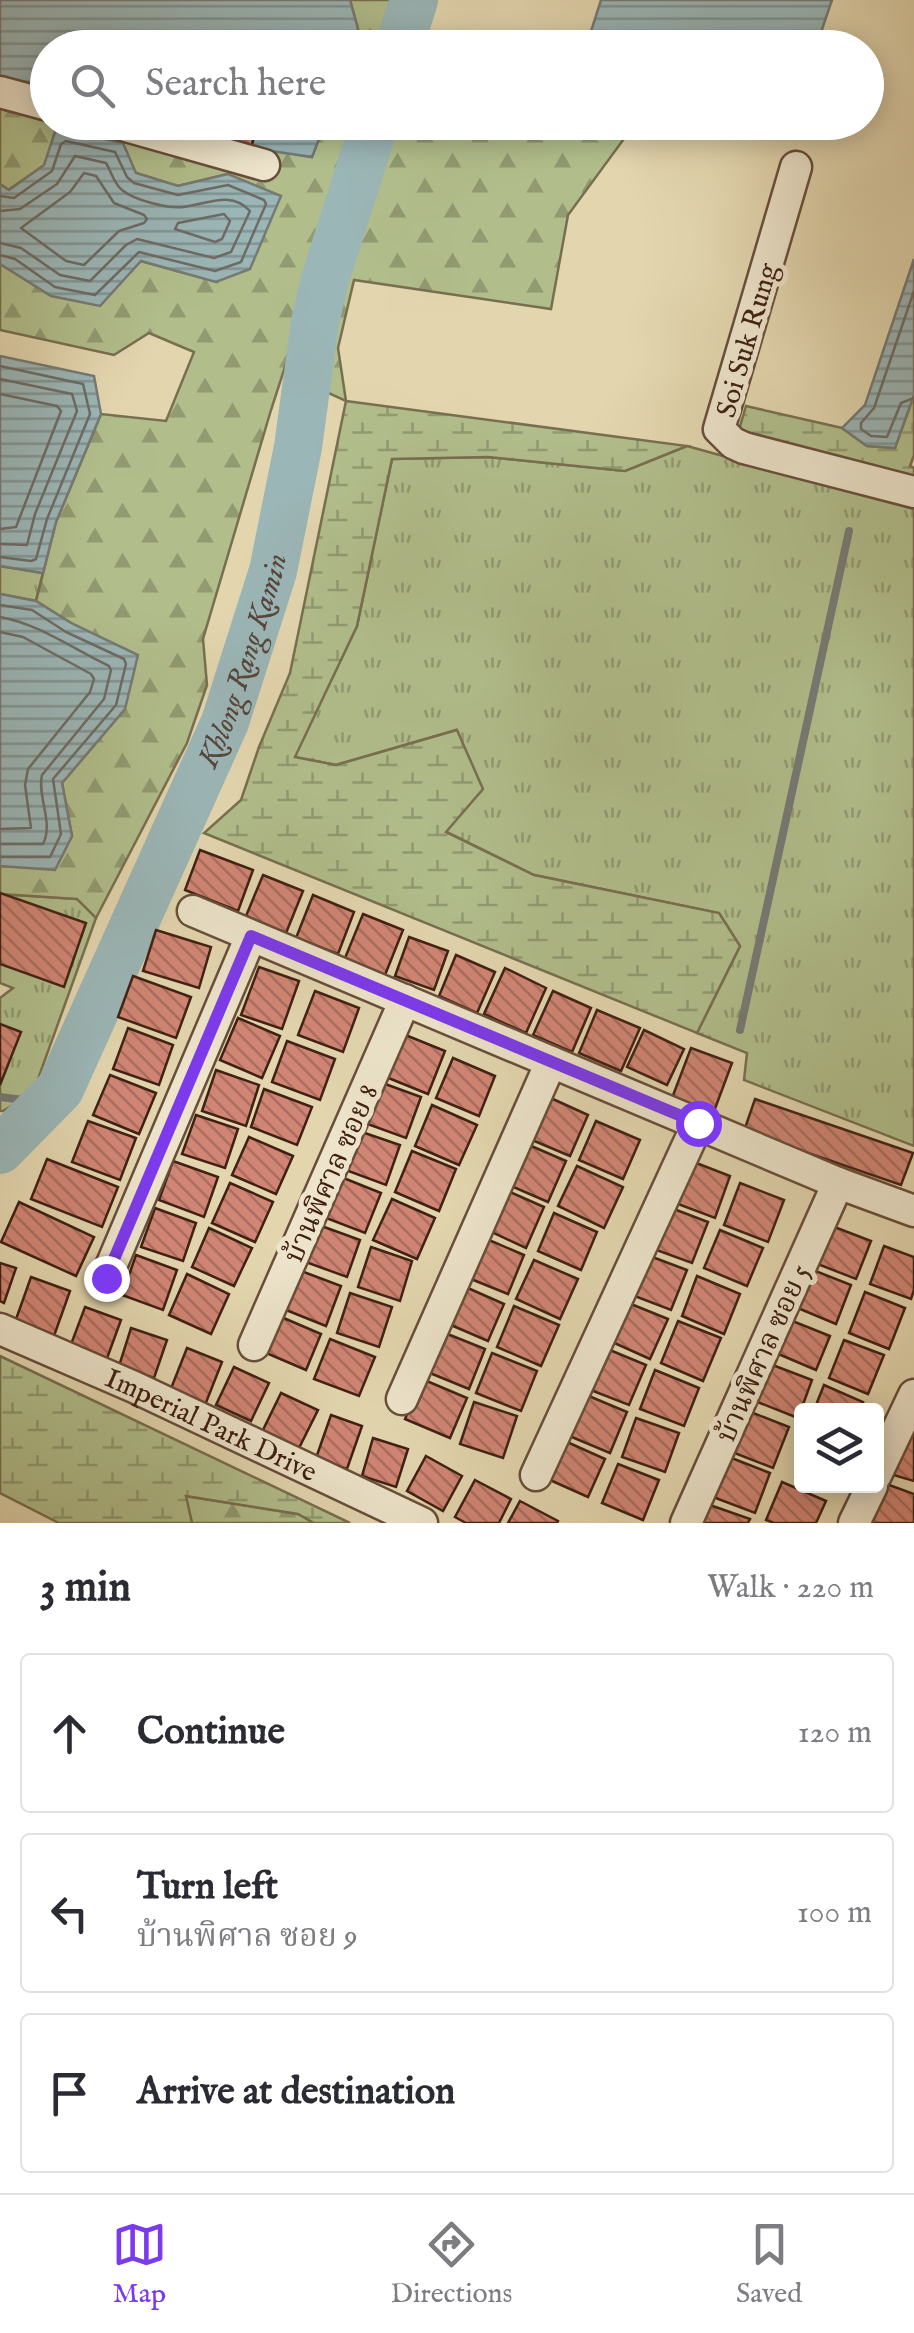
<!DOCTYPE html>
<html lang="en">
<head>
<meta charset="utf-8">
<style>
	body { margin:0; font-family:"IM FELL English","Noto Serif Thai",serif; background:#f7f7f7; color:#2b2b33 }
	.controls { position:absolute; right:30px; bottom:30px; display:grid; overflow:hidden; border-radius:10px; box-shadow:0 5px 25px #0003 }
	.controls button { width:90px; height:90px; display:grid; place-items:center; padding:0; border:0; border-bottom:2px solid #e1e1e2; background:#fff; color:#2b2b33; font:50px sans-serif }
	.stop { position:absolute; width:30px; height:30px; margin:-22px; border:8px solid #7c3aed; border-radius:50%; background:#fff }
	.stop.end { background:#7c3aed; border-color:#fff; box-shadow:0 2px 10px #0008 }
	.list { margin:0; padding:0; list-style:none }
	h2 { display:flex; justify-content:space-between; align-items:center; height:130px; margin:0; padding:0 40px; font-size:42px }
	h2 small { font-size:32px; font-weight:400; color:#7c7c81 }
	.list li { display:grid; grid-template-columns:65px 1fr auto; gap:30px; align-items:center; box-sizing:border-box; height:160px; margin:0 20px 20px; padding:0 20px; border:2px solid #e1e1e2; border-radius:10px }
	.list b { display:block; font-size:38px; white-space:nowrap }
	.list p { margin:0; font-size:32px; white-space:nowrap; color:#7c7c81 }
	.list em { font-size:32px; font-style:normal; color:#7c7c81 }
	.icon { flex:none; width:55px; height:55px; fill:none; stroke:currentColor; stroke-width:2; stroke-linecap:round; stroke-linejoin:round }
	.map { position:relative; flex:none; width:914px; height:1523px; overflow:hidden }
	.search { position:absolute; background:#fff; box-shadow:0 5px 25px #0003; left:30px; right:30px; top:30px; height:110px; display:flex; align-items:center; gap:25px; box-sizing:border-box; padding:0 35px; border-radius:55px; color:#7c7c81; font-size:38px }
	.sheet { height:670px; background:#fff }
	nav { display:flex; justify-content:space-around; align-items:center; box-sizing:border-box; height:140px; border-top:2px solid #e1e1e2; background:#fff; font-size:28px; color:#7c7c81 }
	nav a { display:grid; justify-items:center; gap:5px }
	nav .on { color:#7c3aed }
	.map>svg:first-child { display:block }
	.grass { fill:url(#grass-tufts); stroke:#786f50; stroke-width:2.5 }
	.forest { fill:url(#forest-firs); stroke:#786f50; stroke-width:2.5 }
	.wetland { fill:url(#wetland-marsh); stroke:#786f50; stroke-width:2.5 }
	.water { fill:url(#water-rules); stroke:#767a75; stroke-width:2.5 }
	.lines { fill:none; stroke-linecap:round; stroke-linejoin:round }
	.shore { stroke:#6d6b65; stroke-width:2.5 }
	.stream { stroke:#767a75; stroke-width:8 }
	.river { stroke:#9bb6b7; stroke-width:48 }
	.building { fill:url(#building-back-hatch); stroke:#3f2013; stroke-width:2.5 }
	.minor-casing { stroke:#684e3a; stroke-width:35 }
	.minor { stroke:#ede4cb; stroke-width:30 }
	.route { stroke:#7c3aed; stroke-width:12 }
	.labels { text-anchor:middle; stroke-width:10; stroke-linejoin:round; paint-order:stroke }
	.street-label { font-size:28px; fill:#3f2013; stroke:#ede4cb }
	.water-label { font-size:30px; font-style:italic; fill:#56463c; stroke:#ede4cb }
</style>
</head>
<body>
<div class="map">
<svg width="914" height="1523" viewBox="0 0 914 1523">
	<defs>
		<pattern id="grass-tufts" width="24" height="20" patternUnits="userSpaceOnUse" patternTransform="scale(2.5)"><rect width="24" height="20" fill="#b1be8c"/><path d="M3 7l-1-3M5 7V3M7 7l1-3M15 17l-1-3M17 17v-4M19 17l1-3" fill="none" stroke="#919a71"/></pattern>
		<pattern id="forest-firs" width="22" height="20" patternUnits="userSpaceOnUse" patternTransform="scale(2.5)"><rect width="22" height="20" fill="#b1be8c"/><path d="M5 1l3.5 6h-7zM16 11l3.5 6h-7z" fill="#919a71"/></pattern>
		<pattern id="wetland-marsh" width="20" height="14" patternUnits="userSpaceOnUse" patternTransform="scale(2.5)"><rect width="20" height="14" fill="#b1be8c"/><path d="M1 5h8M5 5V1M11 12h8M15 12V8" fill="none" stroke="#919a71"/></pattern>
		<pattern id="water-rules" width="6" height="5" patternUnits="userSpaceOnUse" patternTransform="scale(2.5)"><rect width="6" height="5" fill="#9bb6b7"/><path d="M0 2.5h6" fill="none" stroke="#809494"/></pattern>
		<pattern id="building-back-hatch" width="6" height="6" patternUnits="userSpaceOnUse" patternTransform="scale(2.5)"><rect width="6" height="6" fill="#d18675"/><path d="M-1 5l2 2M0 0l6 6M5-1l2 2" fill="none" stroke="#ab6d5f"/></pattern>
	</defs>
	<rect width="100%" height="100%" fill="#e3d6af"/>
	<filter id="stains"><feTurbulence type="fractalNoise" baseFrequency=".002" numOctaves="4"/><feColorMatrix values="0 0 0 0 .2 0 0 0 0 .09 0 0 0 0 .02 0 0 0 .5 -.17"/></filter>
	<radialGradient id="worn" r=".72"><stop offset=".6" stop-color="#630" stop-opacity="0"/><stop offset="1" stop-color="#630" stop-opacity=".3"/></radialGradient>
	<!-- grass -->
	<g class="grass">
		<path d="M687 446 914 509V1146L744 1080 747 1053 697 1033 740 946 719 913 534 875 445 831 456 730 336 765 294 757 357 626 392 459 488 457 625 471Z"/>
		<path d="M0 566 43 573 36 601 0 594Z"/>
		<path d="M0 894 78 899 96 918 33 1093 3 1111H0V998L13 988 0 983Z"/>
	</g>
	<!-- forest -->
	<g class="forest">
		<path d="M350 0H405L389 47H352L358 29Z"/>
		<path d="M0 100 47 112 48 122 97 123 130 129 191 128 206 137 312 157 325 123H364L271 410 203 639 207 685 187 743 96 918 77 899 0 894V866L55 869 72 836 62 783 125 709 71 623 36 601 56 522 101 414 166 421 194 352 149 333 114 355 0 330V264L9 267 141 261 217 282 228 174 178 186 136 173 56 129 45 165 8 190 0 184Z"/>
		<path d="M599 122 629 132 568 215 551 309 354 280 338 348 346 401 326 392 334 290 391 123Z"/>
		<path d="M185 1496 298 1514 314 1523H192Z"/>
	</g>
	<!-- wetland -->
	<g class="wetland">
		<path d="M914 395V455L910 466 914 468V478L739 430 746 406 842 428 867 446 895 448Z"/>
		<path d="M346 401 687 446 625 471 488 457 392 459 357 626 295 757 336 765 457 730 483 789 446 832 534 875 719 913 740 946 697 1033 204 833 241 800 259 747 290 673Z"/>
		<path d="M0 1356 350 1523H314L298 1514 186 1496 192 1523H59L0 1493Z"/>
	</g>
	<!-- water -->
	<g class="water">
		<path d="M0 0H350L358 29 352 47 48 48 47 97 0 83Z"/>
		<path d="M601 0H832L816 47H586Z"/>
		<path d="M258 123H325L312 157 251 148Z"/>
		<path d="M56 129 123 143 136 173 178 186 228 174 281 196 250 269 216 282 141 261 100 306 51 296 0 264V184L9 190 44 165Z"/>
		<path d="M914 259V395L895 448 867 446 842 428 865 405Z"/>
		<path d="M0 356 94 376 101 414 56 522 43 573 0 566Z"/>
		<path d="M0 594 36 601 71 623 138 655 125 709 62 783 72 836 55 870 0 866Z"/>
	</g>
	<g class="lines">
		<!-- shore -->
		<g class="shore">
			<path d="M84 173 96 176 114 203 144 215 147 219 144 223 119 231 84 265 66 261 21 228 70 192Z"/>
			<path d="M0 196 14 198 52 171 61 144 66 141 115 152 127 177 134 183 178 195 228 185 264 200 266 204 241 262 215 271 139 252 95 295 55 287 15 259 0 255"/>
			<path d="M0 211 20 209 57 184 75 156 106 163C111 171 114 184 122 190 134 200 168 209 183 207 207 204 231 190 250 211L231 252 214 258 137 239 126 245 90 281 60 275 21 248 0 243"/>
			<path d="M224 214 230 221 222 239 215 242 175 229 178 223Z"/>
			<path d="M914 291 874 408 861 423V429L871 436 887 437 901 403 914 398"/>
			<path d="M0 366 83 384 90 414 47 519 36 559 31 561 0 557"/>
			<path d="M0 379 72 394 77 411 35 514 27 545 0 544"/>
			<path d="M0 394 57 406 61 411 16 527 0 529"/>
			<path d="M0 605 32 610 66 632 124 659 126 664 116 705 53 779 61 834 50 857H0"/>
			<path d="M0 617C39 624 73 649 109 666L111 670 104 699 42 775C37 798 54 822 43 844H0"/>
			<path d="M0 632 23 637 91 674 94 679 90 692 28 769 25 785 31 828 0 829"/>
		</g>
		<!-- stream -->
		<g class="stream">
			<path d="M740 1030 849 531"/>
			<path d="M0 1097 46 1103"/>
		</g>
		<!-- river -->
		<g class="river">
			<path d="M399 48 414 0"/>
			<path id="s1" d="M0 1150 60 1089 225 722 273 571 298 447 315 322 325 279 375 122"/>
		</g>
	</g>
	<!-- building -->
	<g class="building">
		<path d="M209 122H258L251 148 205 137Z"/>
		<path d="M200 850 253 870 238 911 185 890Z"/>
		<path d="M263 875 303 891 286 933 246 916Z"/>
		<path d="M0 893 86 923 64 987 0 964Z"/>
		<path d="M313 895 354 912 338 954 296 938Z"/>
		<path d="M363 914 403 930 385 975 345 958Z"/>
		<path d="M156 930 211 947 199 988 143 971Z"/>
		<path d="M409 937 448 951 434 990 395 976Z"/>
		<path d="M456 955 495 972 477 1013 439 996Z"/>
		<path d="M259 967 299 981 282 1029 241 1015Z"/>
		<path d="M505 968 546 988 526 1033 484 1014Z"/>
		<path d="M133 976 191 997 176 1038 118 1017Z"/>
		<path d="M315 991 359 1008 343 1052 298 1035Z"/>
		<path d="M553 991 591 1008 572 1052 533 1035Z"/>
		<path d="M597 1010 640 1028 621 1071 579 1053Z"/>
		<path d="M238 1018 280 1036 262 1078 220 1060Z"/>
		<path d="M0 1024 21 1032 0 1085Z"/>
		<path d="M128 1028 173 1045 159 1085 113 1069Z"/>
		<path d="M644 1030 684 1049 667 1085 627 1067Z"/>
		<path d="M398 1032 445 1051 428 1094 381 1075Z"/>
		<path d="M287 1041 335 1059 320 1100 272 1082Z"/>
		<path d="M691 1048 732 1063 713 1114 672 1098Z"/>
		<path d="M453 1058 495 1076 479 1116 436 1098Z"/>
		<path d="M216 1070 259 1085 246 1126 202 1111Z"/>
		<path d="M110 1075 156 1093 139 1134 93 1115Z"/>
		<path d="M377 1081 421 1097 406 1138 362 1122Z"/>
		<path d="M264 1089 312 1107 297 1145 251 1127Z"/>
		<path d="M544 1095 588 1115 570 1156 525 1137Z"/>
		<path d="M755 1099 913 1153 901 1185 744 1131Z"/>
		<path d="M432 1105 477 1125 459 1165 415 1146Z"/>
		<path d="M196 1115 238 1129 225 1168 182 1154Z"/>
		<path d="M88 1121 136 1138 120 1180 72 1162Z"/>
		<path d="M596 1121 640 1140 623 1179 579 1160Z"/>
		<path d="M356 1130 400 1145 386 1185 343 1169Z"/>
		<path d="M249 1137 293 1156 276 1194 232 1175Z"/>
		<path d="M522 1142 566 1161 548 1202 504 1183Z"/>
		<path d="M412 1151 456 1169 439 1211 395 1192Z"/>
		<path d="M47 1159 118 1187 102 1227 31 1199Z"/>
		<path d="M686 1159 730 1176 715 1218 670 1201Z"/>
		<path d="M173 1161 218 1177 204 1217 159 1200Z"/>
		<path d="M577 1166 623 1187 604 1228 558 1206Z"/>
		<path d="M336 1175 381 1193 365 1233 321 1216Z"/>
		<path d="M230 1183 273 1202 255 1242 212 1223Z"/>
		<path d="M740 1183 784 1200 768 1242 724 1225Z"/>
		<path d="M501 1188 544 1207 526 1248 483 1228Z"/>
		<path d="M392 1199 435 1218 417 1259 373 1240Z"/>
		<path d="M19 1202 94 1237 76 1276 1 1242Z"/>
		<path d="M666 1206 708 1222 692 1263 651 1248Z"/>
		<path d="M155 1208 196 1223 183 1261 141 1247Z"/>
		<path d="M554 1213 597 1232 581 1270 538 1251Z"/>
		<path d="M824 1223 871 1241 856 1279 810 1261Z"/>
		<path d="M316 1224 360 1240 347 1277 303 1261Z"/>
		<path d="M209 1228 252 1248 234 1286 192 1267Z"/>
		<path d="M720 1230 763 1248 747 1286 704 1268Z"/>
		<path d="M482 1237 524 1255 508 1294 466 1277Z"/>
		<path d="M884 1246 914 1257V1290L911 1299 870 1284Z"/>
		<path d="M371 1247 412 1261 400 1301 358 1287Z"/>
		<path d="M136 1255 177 1270 163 1310 122 1295Z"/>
		<path d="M647 1255 687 1270 671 1310 632 1295Z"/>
		<path d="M534 1260 578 1279 560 1319 516 1299Z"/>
		<path d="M0 1263 16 1268 4 1303 0 1301Z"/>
		<path d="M808 1268 851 1285 836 1324 793 1306Z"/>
		<path d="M296 1269 341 1286 326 1326 281 1308Z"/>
		<path d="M187 1274 229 1294 211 1334 169 1315Z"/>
		<path d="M697 1276 740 1294 724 1334 682 1316Z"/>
		<path d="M31 1277 70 1291 54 1336 15 1322Z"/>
		<path d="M461 1285 504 1304 488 1341 444 1322Z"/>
		<path d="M865 1292 905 1308 889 1349 849 1333Z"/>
		<path d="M350 1293 392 1307 379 1347 337 1333Z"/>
		<path d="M626 1302 668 1319 650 1359 610 1341Z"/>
		<path d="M514 1306 559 1325 541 1366 497 1347Z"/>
		<path d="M85 1307 121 1320 106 1361 70 1347Z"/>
		<path d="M279 1316 321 1334 306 1370 264 1352Z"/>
		<path d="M790 1320 830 1336 816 1370 776 1353Z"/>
		<path d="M678 1321 721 1338 703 1381 661 1363Z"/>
		<path d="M131 1328 167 1340 154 1378 119 1366Z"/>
		<path d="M440 1331 485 1349 469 1389 425 1371Z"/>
		<path d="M330 1339 375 1357 359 1396 314 1379Z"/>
		<path d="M844 1340 884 1355 868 1394 829 1378Z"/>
		<path d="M187 1348 222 1362 205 1405 170 1391Z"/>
		<path d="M605 1348 646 1365 629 1405 588 1389Z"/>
		<path d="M492 1353 537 1371 521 1411 476 1393Z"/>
		<path d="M770 1364 812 1380 798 1418 755 1401Z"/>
		<path d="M234 1367 269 1383 251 1421 216 1405Z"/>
		<path d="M655 1370 699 1388 684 1426 640 1409Z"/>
		<path d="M422 1379 467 1398 450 1438 405 1419Z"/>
		<path d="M824 1385 863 1402 859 1410H814Z"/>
		<path d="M281 1393 318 1410 299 1448 263 1430Z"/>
		<path d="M584 1394 627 1412 610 1453 567 1435Z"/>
		<path d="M474 1402 517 1416 503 1458 460 1444Z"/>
		<path d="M748 1411 789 1427 773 1468 732 1452Z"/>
		<path d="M331 1415 362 1426 347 1469 316 1458Z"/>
		<path d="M636 1418 679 1433 665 1472 622 1457Z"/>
		<path d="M903 1431 914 1434V1481L890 1474Z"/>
		<path d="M373 1438 408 1449 396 1487 362 1476Z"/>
		<path d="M567 1442 605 1459 588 1497 550 1480Z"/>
		<path d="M426 1456 462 1476 443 1511 407 1491Z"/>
		<path d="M729 1457 770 1473 755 1513 713 1497Z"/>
		<path d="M618 1464 659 1480 643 1520 602 1503Z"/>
		<path d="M475 1480 511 1499 499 1523H466L455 1517Z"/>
		<path d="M782 1482 826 1501 816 1523H774L766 1520Z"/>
		<path d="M881 1482 914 1494V1523H866Z"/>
		<path d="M520 1501 558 1521 557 1523H508Z"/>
		<path d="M707 1504 750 1519 748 1523H701Z"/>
	</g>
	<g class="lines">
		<defs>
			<g id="minor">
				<path d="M0 92 48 105"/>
				<path d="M112 122 264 165"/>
				<path d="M796 167 719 429 733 443 744 448 914 492"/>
				<path d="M193 911 838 1183 914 1211"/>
				<path d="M106 1278 251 936"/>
				<path id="s2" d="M0 1329 134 1387 422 1523"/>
				<path d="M254 1345 405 1000"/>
				<path d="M402 1399 551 1062"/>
				<path d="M536 1475 698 1123"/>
				<path d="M876 1475 914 1395"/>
				<path d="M686 1523 838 1183"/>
				<path d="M854 1523 872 1486"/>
			</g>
		</defs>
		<!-- minor casing -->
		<use href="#minor" class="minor-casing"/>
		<!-- minor -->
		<use href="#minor" class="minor"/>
	</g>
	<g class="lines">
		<!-- route -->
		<path class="route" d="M106 1278 251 936 698 1123"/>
	</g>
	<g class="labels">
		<!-- street labels -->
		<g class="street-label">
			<text transform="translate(746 340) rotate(-74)" y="10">Soi Suk Rung</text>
			<text transform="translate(330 1173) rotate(-66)" y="10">บ้านพิศาล ซอย 8</text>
			<text transform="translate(762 1353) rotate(-66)" y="10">บ้านพิศาล ซอย 5</text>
			<text dy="10" stroke="none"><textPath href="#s2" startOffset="232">Imperial Park Drive</textPath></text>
		</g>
		<!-- water labels -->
		<g class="water-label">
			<text dy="10" stroke="none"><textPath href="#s1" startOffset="552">Khlong Rang Kamin</textPath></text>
		</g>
	</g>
	<rect width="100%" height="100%" filter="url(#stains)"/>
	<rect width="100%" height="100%" fill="url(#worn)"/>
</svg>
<div class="controls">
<button><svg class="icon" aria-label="layers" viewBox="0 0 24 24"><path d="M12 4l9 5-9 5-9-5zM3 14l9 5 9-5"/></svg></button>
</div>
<div class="stop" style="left:698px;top:1123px"></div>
<div class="stop end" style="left:106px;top:1278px"></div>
<div class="search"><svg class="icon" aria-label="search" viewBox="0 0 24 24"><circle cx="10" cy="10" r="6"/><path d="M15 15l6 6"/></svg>Search here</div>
</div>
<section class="sheet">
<h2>3 min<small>Walk · 220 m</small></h2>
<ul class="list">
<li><svg class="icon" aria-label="ahead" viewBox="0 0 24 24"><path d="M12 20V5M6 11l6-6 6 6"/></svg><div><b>Continue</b></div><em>120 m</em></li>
<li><svg class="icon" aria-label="left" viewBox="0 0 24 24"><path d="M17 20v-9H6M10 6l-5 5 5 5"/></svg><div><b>Turn left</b><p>บ้านพิศาล ซอย 9</p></div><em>100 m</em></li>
<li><svg class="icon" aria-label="arrive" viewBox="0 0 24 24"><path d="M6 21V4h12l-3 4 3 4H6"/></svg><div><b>Arrive at destination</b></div></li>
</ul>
</section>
<nav>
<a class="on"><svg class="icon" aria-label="map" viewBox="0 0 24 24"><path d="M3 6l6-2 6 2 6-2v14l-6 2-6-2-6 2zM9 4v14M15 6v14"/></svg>Map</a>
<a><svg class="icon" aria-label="directions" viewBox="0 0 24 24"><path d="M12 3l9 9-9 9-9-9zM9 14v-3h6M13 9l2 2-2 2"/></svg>Directions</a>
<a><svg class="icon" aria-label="saved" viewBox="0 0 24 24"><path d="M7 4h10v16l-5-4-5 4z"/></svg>Saved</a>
</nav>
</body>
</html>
